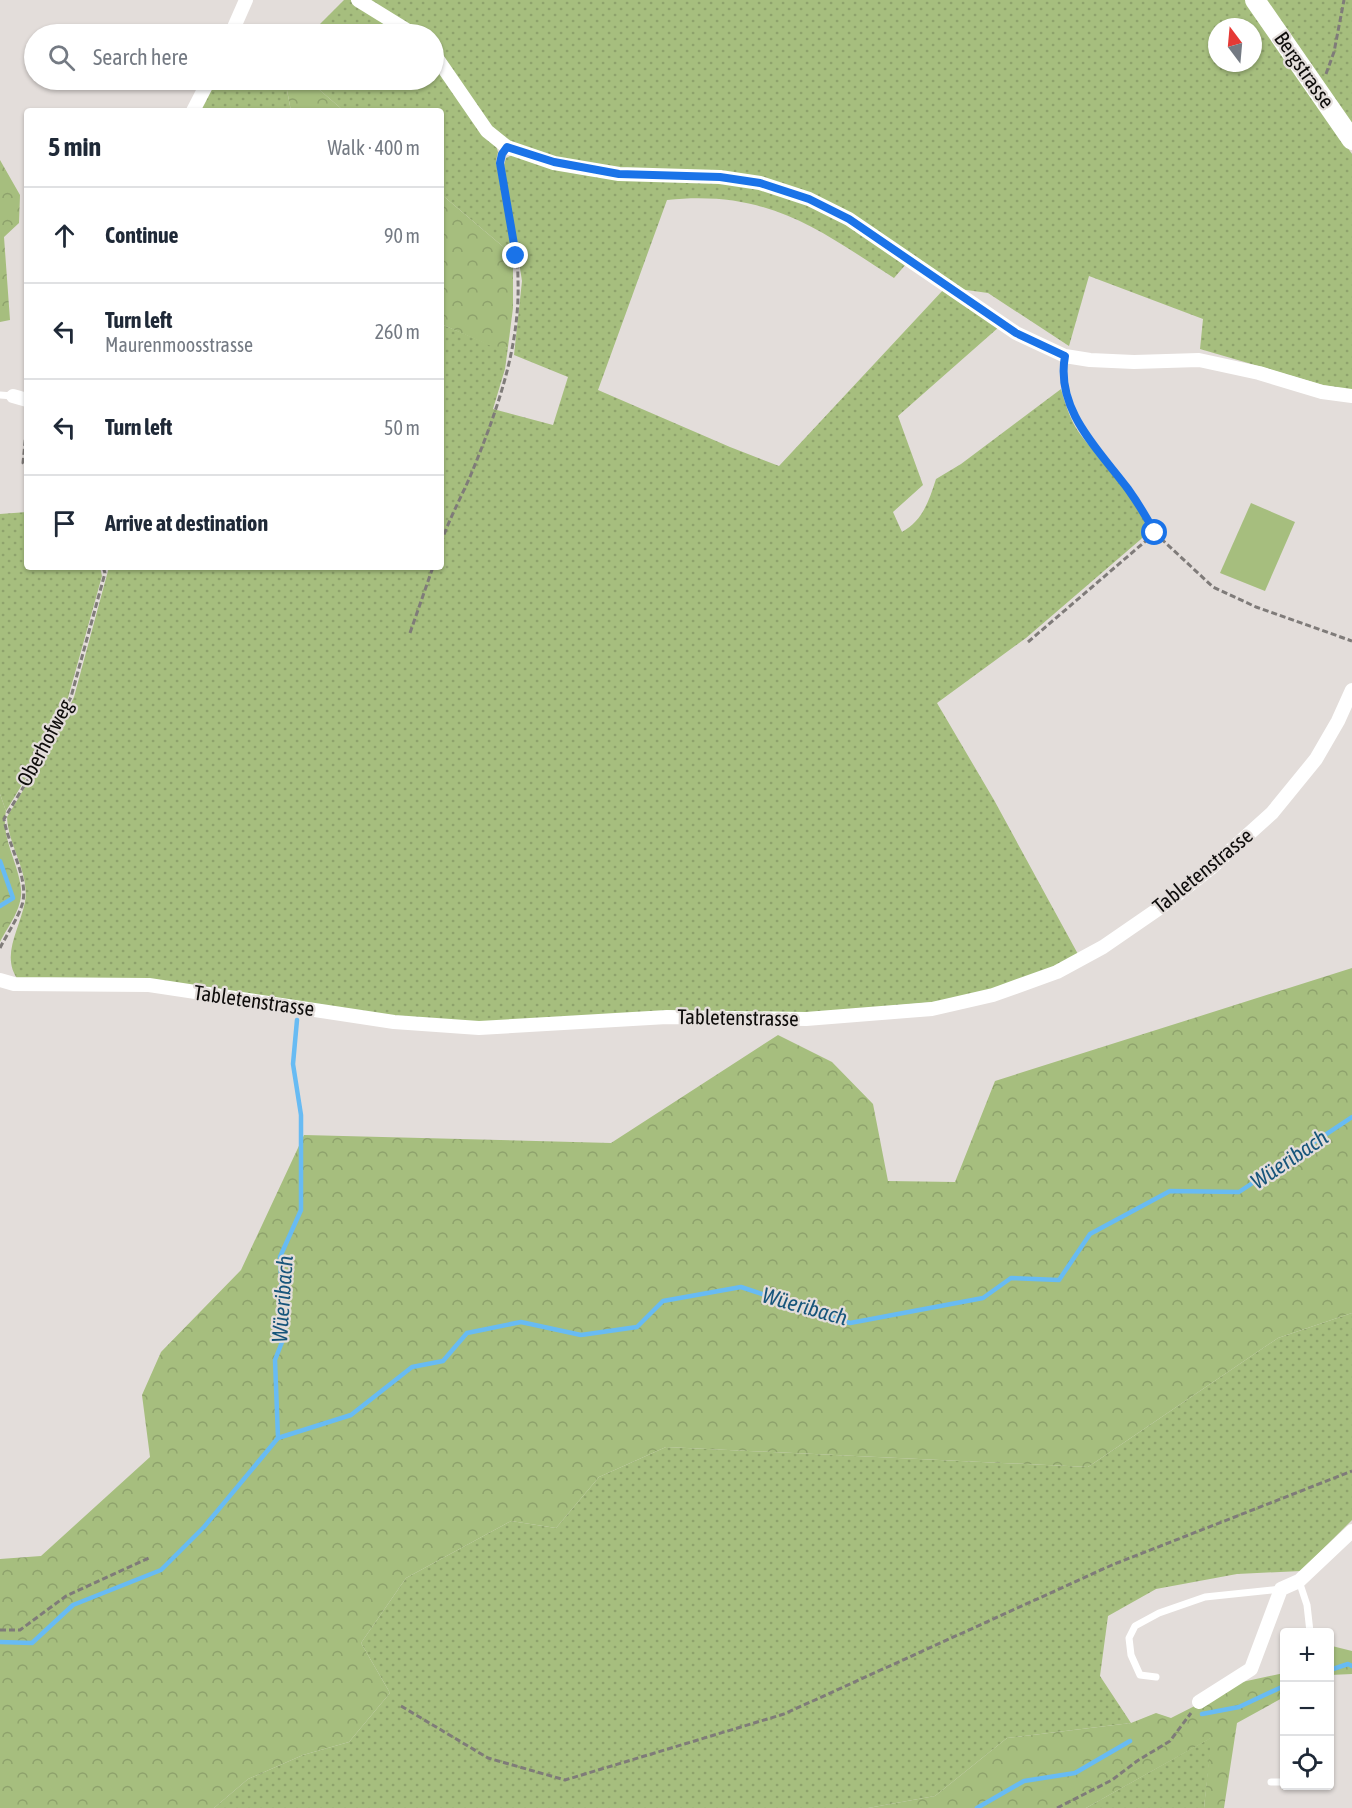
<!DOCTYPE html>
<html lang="en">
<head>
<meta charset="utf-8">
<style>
	body { margin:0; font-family:"Asap Condensed",sans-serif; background:#f6f6f7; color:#1f2937 }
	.controls { position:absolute; right:18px; bottom:18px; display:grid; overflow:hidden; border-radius:6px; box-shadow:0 2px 4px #0004 }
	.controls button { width:54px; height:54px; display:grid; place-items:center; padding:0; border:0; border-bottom:2px solid #e0e1e3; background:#fff; color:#1f2937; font:30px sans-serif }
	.compass { position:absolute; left:1208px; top:18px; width:54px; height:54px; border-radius:50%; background:#fff; box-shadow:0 2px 4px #0004; rotate:344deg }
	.stop { position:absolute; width:18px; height:18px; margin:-14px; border:4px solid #1a73e8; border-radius:50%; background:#fff }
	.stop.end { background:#1a73e8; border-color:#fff; box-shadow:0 2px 6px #0008 }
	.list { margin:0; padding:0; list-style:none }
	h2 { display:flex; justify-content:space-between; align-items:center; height:78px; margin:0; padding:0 24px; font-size:26px }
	h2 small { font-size:20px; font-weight:400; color:#747a83 }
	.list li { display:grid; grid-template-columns:39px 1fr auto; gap:18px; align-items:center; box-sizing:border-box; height:96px; padding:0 24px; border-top:2px solid #e0e1e3 }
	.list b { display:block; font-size:22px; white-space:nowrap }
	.list p { margin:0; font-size:20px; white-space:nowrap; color:#747a83 }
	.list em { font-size:20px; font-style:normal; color:#747a83 }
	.icon { flex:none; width:33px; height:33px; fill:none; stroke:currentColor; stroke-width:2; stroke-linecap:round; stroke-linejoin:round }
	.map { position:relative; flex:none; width:1352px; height:1808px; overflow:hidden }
	.search { position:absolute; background:#fff; box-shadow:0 2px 4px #0004; left:24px; top:24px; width:420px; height:66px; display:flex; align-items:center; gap:15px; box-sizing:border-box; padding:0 21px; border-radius:33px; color:#747a83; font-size:22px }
	.panel { position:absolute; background:#fff; box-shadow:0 2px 4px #0004; left:24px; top:108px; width:420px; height:462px; border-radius:6px }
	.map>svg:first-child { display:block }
	.green { fill:url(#green-dots); fill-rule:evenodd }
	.forest { fill:url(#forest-crowns) }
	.pitch { fill:#a6be7e }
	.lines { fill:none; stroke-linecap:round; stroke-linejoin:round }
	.stream { stroke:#68bbf3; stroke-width:4.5 }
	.path { stroke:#7f7b79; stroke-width:3; stroke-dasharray:6 3; stroke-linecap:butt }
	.lane { stroke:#fff; stroke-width:7 }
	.street { stroke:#fff; stroke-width:14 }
	.secondary { stroke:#fff; stroke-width:20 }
	.route { stroke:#1a73e8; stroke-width:8 }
	.labels { text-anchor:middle; stroke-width:4.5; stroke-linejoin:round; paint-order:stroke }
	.street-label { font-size:21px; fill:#0e0c0b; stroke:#e3ddda }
	.water-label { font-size:22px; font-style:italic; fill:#17557b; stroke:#e3ddda }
</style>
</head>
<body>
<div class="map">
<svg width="1352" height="1808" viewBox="0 0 1352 1808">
	<defs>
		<pattern id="green-dots" width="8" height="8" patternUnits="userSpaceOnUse" patternTransform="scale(1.5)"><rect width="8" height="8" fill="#a6be7e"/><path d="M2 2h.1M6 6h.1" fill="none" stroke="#8ea26c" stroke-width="1.8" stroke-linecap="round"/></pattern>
		<pattern id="forest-crowns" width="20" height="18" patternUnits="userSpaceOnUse" patternTransform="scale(1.5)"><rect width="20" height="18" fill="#a6be7e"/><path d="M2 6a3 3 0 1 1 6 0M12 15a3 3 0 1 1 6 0" fill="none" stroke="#8ea26c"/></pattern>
	</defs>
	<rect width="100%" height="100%" fill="#e3ddda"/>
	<!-- green -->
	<g class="green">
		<path d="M344 0H351L407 34H310Z"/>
		<path d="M366 0H1246L1352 154V390L1323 385 1200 349 1203 319 1089 276 1069 346 988 293 959 289 795 189 562 161 519 147 500 137 483 122 434 47V34H420ZM1217 27H1253V63H1217Z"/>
		<path d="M1266 0H1352V125Z"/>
		<path d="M434 60 496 145 498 152 496 161 513 255 441 194V111H344L308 80H434Z"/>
		<path d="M212 80H285L291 111H197Z"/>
		<path d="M514 154 739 184 807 203 853 227 907 263 894 278C815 227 767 190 667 200L598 390 730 447 779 466 944 289 999 327 898 416 923 485 893 512 902 532C923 520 929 501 936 479L961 464 1061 389C1065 403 1069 416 1076 428 1096 459 1143 496 1147 533L1140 540 1026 638 937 703 994 800 1079 956 1052 969 963 999 829 1012 480 1023 417 1019 152 982 19 981C0 957 19 931 25 902 30 872 8 846 7 817L55 737 74 697 109 567H441V324L500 349 508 347 505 369 493 409 553 425 568 377 514 355 522 281 504 165 506 158Z"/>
		<path d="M27 512V567H100L102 576 68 698 34 765 6 811 0 794V514Z"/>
		<path d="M1352 1313V1520L1301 1571 1237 1574 1156 1589 1108 1616 1100 1676 1131 1723 1007 1738 935 1796 868 1808H214L248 1779 303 1755 349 1742 390 1693 361 1643 406 1578 511 1521 556 1528 599 1477 666 1447 1088 1467 1278 1338Z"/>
		<path d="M1212 1737 1204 1808H1086Z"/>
	</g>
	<!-- forest -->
	<g class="forest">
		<path d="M285 80H308L344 111H291Z"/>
		<path d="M0 160 20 195 19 223 4 237 10 320 0 322Z"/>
		<path d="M441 194 513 255V308L508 347 500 350 441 324Z"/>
		<path d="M0 794 6 811C0 836 19 864 21 889 23 908 8 926 0 942Z"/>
		<path d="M1352 968V1313L1278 1338 1088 1467 666 1447 599 1477 556 1528 511 1521 406 1578 361 1643 390 1693 349 1742 303 1755 248 1779 214 1808H0V1559L41 1556 150 1457 142 1395 161 1352 241 1270 304 1135 611 1143 778 1035 832 1062 873 1104 888 1181 955 1182 995 1081Z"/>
		<path d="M1332 1646 1352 1651V1674L1330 1675V1648Z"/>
		<path d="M1284 1673V1697L1237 1723 1224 1808H1204L1211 1738 1086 1808H868L935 1796 1007 1738 1131 1723 1156 1713 1171 1718 1242 1682Z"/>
	</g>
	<!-- pitch -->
	<path class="pitch" d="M1251 503 1295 522 1265 591 1220 573Z"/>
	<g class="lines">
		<!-- stream -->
		<g class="stream">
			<path d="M0 861 13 898 0 906"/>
			<path d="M278 1438 275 1360 284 1337 280 1257 301 1210V1115L293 1064 297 1020"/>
			<path d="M0 1642 32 1643 73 1605 161 1570 204 1527 278 1438 351 1415 412 1367 443 1361 467 1333 521 1322 581 1335 637 1327 663 1301 741 1287 850 1323 983 1298 1011 1278 1059 1280 1090 1234 1170 1191 1239 1192 1352 1117"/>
			<path d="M1330 1670 1348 1664 1352 1666"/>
			<path d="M1202 1714 1239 1707 1284 1686"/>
			<path d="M977 1808 1024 1781 1075 1773 1130 1741"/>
		</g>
		<!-- path -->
		<g class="path">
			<path d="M1326 74 1334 52 1344 0"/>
			<path d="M1063 370 1069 403 1075 419 1129 490 1155 533 1213 587 1256 607 1352 641"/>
			<path d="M27 422 23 463 27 469"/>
			<path d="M441 543C449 519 462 496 472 472 497 411 520 347 518 281 518 242 506 201 500 163L501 158"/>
			<path d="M410 633 433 567"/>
			<path d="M1028 642 1155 533"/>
			<path d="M0 948C7 934 17 920 22 905 30 880 8 845 4 819L38 763 71 697 105 573 103 567"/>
			<path d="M0 1630H20L66 1596 149 1558"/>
			<path d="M401 1706 488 1758 565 1780 784 1714 1112 1565 1352 1471"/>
			<path d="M1057 1808 1112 1780 1137 1761 1170 1741 1191 1713"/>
		</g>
		<!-- lane -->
		<g class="lane">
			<path d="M0 395 13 396"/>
			<path d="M1299 1581 1307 1605 1310 1632"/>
			<path d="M1156 1677 1140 1675 1131 1655 1129 1638 1135 1626 1159 1613 1205 1597 1281 1589"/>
			<path d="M1271 1782H1284"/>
		</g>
		<!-- street -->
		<g class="street">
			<path d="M358 0 413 34"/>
			<path d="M231 34 246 0"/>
			<path d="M434 54 487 131 507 147 554 163 619 174 720 177 760 183 809 199 849 219 1016 333 1065 356 1090 360 1134 362 1199 360 1259 373 1322 392 1352 396"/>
			<path d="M193 111 209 80"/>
			<path d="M13 396 27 400"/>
			<path d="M0 980 14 984 149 985 394 1022 479 1028 667 1017 806 1019 932 1009 993 995 1057 972 1103 947 1164 905 1211 868 1272 813 1316 759 1338 721 1352 690"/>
			<path d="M1199 1702 1251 1669 1281 1589 1299 1581 1352 1531"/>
		</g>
		<!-- secondary -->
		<path class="secondary" d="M1255 0 1352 140"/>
	</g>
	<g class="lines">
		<!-- route -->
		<path class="route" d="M516 256 500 163 502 154 507 147 554 162 619 174 720 177 760 183 809 199 849 219 1016 333 1065 356C1055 410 1099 450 1128 489 1138 503 1147 518 1155 533"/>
	</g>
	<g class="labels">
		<!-- street labels -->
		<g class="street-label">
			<text transform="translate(1304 70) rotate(55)" y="7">Bergstrasse</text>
			<text transform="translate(45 743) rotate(-62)" y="7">Oberhofweg</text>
			<text transform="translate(1203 871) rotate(-39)" y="7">Tabletenstrasse</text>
			<text transform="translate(254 1001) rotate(8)" y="7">Tabletenstrasse</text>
			<text transform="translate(738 1018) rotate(1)" y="7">Tabletenstrasse</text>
		</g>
		<!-- water labels -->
		<g class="water-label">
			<text transform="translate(1289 1159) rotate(-34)" y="8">Wüeribach</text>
			<text transform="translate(282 1299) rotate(-86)" y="8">Wüeribach</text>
			<text transform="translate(805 1306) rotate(16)" y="8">Wüeribach</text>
		</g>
	</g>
</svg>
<div class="controls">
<button>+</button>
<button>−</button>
<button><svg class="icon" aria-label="locate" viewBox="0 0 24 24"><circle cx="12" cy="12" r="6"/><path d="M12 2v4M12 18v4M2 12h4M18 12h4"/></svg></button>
</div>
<svg class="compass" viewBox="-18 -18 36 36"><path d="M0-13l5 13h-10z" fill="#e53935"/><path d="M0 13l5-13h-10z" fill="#747a83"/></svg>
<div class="stop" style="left:1155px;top:533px"></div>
<div class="stop end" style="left:516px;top:256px"></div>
<div class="search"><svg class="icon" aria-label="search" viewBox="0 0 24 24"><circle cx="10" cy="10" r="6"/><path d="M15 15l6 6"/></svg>Search here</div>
<section class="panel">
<h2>5 min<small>Walk · 400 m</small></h2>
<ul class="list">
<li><svg class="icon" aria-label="ahead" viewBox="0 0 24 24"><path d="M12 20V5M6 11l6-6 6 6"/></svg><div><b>Continue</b></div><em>90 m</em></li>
<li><svg class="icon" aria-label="left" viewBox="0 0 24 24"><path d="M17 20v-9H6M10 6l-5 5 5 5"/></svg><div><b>Turn left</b><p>Maurenmoosstrasse</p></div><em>260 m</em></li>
<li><svg class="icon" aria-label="left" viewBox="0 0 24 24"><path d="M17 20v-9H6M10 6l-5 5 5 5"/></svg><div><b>Turn left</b></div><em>50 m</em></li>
<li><svg class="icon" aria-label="arrive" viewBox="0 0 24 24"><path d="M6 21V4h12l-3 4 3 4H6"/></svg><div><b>Arrive at destination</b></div></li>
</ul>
</section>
</div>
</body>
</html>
